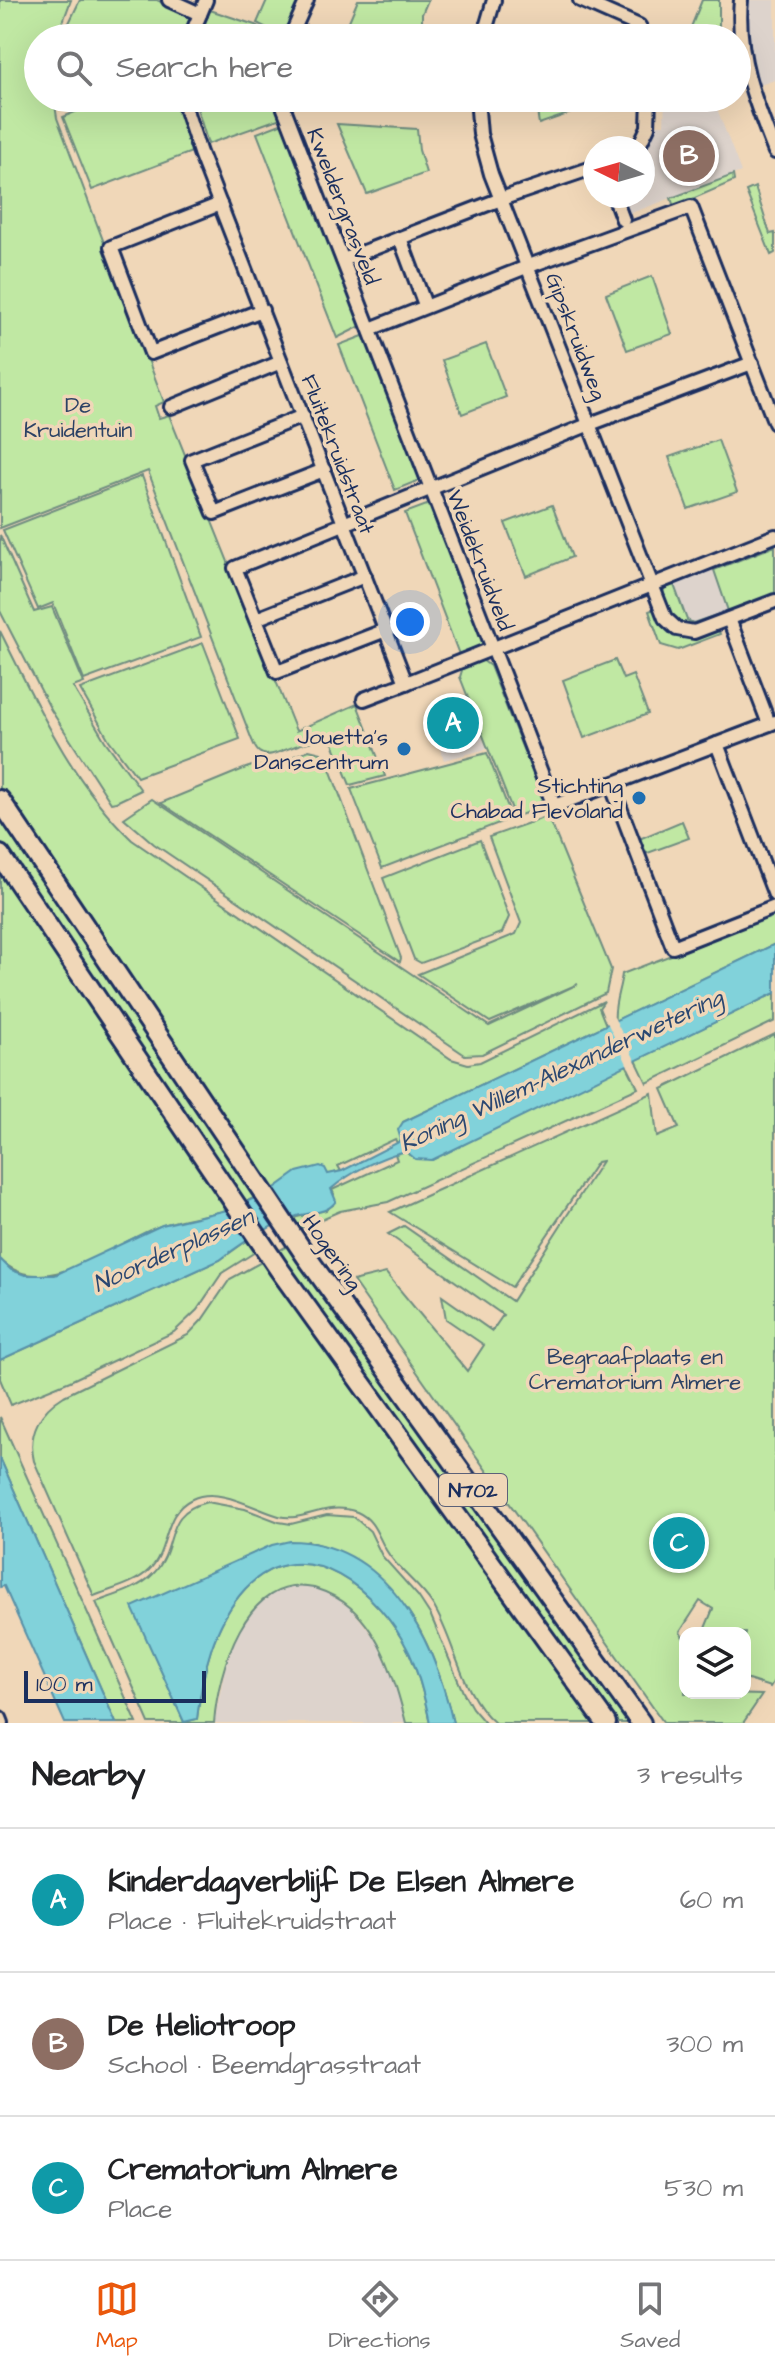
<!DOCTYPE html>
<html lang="en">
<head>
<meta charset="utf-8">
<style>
	body { margin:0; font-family:"Architects Daughter",sans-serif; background:#f6f6f6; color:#202124 }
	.controls { position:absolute; right:24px; bottom:24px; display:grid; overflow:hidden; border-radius:16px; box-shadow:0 8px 32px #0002 }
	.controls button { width:72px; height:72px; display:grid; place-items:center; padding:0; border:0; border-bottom:2px solid #e0e0e0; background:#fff; color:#202124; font:40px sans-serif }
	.compass { position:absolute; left:583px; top:136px; width:72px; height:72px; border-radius:50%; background:#fff; box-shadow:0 8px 32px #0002; rotate:275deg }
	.scale { position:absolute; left:24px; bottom:20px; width:182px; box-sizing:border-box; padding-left:8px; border:4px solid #1b2f5e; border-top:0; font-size:22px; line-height:28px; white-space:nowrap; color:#1b2f5e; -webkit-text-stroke:6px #f0d7b8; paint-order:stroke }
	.you { position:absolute; left:410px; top:622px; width:28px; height:28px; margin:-20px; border:6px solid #fff; border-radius:50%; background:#1a73e8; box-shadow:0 0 0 12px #1a73e833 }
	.badge { display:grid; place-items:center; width:52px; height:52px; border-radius:50%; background:#ea580c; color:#fff; font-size:26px; font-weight:700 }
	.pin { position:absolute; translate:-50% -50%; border:4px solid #fff; box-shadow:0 2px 8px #0006 }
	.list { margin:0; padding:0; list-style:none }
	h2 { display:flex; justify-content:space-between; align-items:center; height:104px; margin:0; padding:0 32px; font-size:34px }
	h2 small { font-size:26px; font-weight:400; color:#757577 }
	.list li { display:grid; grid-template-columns:52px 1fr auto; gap:24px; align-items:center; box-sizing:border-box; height:144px; padding:0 32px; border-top:2px solid #e0e0e0 }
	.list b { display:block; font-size:30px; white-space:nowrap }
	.list p { margin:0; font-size:26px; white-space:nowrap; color:#757577 }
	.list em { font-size:26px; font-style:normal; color:#757577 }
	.icon { flex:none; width:44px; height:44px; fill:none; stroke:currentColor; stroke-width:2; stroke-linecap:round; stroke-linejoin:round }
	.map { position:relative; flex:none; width:775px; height:1723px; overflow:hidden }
	.search { position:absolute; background:#fff; box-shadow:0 8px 32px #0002; left:24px; right:24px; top:24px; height:88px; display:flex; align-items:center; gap:20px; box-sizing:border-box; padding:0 28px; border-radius:44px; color:#757577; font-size:30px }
	.sheet { height:536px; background:#fff }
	nav { display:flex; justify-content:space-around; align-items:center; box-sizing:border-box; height:112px; border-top:2px solid #e0e0e0; background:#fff; font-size:22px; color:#757577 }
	nav a { display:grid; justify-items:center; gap:4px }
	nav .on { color:#ea580c }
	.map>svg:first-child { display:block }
	.built { fill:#ddd3cc }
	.green { fill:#c0e8a3; stroke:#6e8c80; stroke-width:2 }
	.water { fill:#81d2da; stroke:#5891a8; stroke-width:2 }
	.pier { fill:#f0d7b8 }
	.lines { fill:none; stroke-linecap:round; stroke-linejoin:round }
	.minor-casing { stroke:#1b2f5e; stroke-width:18 }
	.highway-casing { stroke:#1b2f5e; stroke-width:24 }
	.minor { stroke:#f0d7b8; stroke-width:12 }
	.highway { stroke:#f0d7b8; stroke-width:18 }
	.poi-dot { fill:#1f6fb2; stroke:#f0d7b8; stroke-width:3 }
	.labels { text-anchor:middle; stroke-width:7; stroke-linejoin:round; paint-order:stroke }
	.shield { fill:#f0d7b8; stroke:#5b6179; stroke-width:2 }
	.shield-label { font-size:20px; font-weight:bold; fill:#1b2f5e }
	.street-label { font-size:22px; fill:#1b2f5e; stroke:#f0d7b8 }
	.park-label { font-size:22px; fill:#2c4265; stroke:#f0d7b8 }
	.poi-label { font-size:22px; fill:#1b2f5e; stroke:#f0d7b8; text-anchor:end }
	.water-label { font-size:24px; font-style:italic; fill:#2a4771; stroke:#f0d7b8 }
</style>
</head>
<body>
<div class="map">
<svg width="775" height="1723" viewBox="0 0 775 1723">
	<rect width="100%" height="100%" fill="#f0d7b8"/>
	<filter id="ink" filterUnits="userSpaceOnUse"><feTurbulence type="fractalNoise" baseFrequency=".0125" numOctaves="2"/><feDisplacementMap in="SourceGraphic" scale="16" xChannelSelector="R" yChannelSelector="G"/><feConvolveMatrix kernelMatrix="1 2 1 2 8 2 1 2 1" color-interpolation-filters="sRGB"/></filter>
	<g filter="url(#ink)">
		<!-- built -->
		<g class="built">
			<path d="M748 0H775V80L757 86 749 53 747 24Z"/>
			<path d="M665 98H713L741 172 626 215 618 196H643V148L655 125H664Z"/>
			<path d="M714 570 728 611 693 623 687 621 674 585Z"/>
			<path d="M468 700 487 749 444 760 427 715Z"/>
			<path d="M302 1586 326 1591 352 1609 376 1640 396 1683 406 1723H214L225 1669 237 1633 251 1611 266 1596 284 1588Z"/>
		</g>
		<!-- green -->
		<g class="green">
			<path d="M0 0H71L57 38H38V98H54L57 118 164 402 155 406 159 418 169 415 296 731 357 704 385 776 350 785 333 743C307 731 273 764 259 752 255 749 254 744 252 740L148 471 0 528Z"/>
			<path d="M80 0H157L193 17 185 38H84L68 25Z"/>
			<path d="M267 0H302L286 38 257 23Z"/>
			<path d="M358 0H428L422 14V37L343 35Z"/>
			<path d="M702 0H719V38H694L689 32Z"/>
			<path d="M210 10 255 25 278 38H199Z"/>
			<path d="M90 98H178L183 120 197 150 92 190 63 117 80 110Z"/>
			<path d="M194 98H274L281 118 208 144Z"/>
			<path d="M535 98H554L574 112 539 124Z"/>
			<path d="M283 123 363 325 337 338 257 133Z"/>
			<path d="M337 124 417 129 419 150 426 173 367 194Z"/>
			<path d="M733 175 734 181 674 207 671 198Z"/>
			<path d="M755 187 770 234 775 233V253L771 255 746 191Z"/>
			<path d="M652 276 672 334 627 350 606 294Z"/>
			<path d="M363 336 368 340 422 479 395 490 339 345Z"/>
			<path d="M486 344 506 397 462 414 442 360Z"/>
			<path d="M718 440 737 492 688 509 669 457Z"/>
			<path d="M142 476 201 637 84 680 53 603 38 609 3 530Z"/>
			<path d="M432 503 485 642 484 647 460 657 405 513Z"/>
			<path d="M552 505 572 557 526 576 505 523Z"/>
			<path d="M0 535 34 612 52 607 84 683 73 687 105 741 141 790 116 802 111 803 51 710 0 611Z"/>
			<path d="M775 546V596L691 627C672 624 661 607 664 588L674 585 687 620 693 623 728 611 714 570Z"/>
			<path d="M654 609C670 646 685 641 718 629L720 634 678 650 661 645 649 611Z"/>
			<path d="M0 631C37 705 72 783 132 840L451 1059 468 1064 480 1062 604 1001 599 1008 606 1025 403 1122 401 1140 397 1143 395 1139 338 1166 341 1171 269 1192 13 814 0 791Z"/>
			<path d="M203 643 240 739 137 777 109 740 80 689Z"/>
			<path d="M482 660 490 666 542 797 539 808 515 817 460 677 463 667Z"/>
			<path d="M615 660 623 679 633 675 648 714 584 738 563 680Z"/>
			<path d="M309 750 321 753 327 761 401 958 400 962 161 803 246 768 255 765 265 768Z"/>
			<path d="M487 753 512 818 382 868 351 789Z"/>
			<path d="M152 799 489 1026 578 984 490 1022 418 974 516 934 521 923 489 837 546 817 554 830 611 969 606 993 482 1054 465 1055 154 844 124 818Z"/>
			<path d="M0 814 258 1196 243 1203 0 846Z"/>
			<path d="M682 821 689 838 645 854 639 839Z"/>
			<path d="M480 840 509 917 502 933 421 963 414 959 383 878Z"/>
			<path d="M0 867 199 1161 227 1210C205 1216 181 1218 160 1226 115 1242 42 1304 0 1259Z"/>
			<path d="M775 915V944L615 1021C613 1005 620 990 622 974Z"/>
			<path d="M775 993V1021L647 1083 636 1060Z"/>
			<path d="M775 1034V1679L770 1687 745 1679V1633H703L713 1609 700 1601 680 1632 685 1641V1693L762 1695 743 1723H664L353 1281 386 1273 467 1371 484 1345 446 1319 442 1296 492 1331 503 1315 388 1234 404 1226 512 1301 602 1161 597 1162 512 1287 390 1212 652 1093 657 1137 679 1128 662 1089Z"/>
			<path d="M626 1064 638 1088 388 1202 340 1211 296 1230 289 1219 326 1210 333 1205 334 1194 332 1190 397 1160 395 1154 406 1151 409 1155 432 1160Z"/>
			<path d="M252 1237 260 1249 222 1273 197 1310 174 1332 70 1381 11 1405 0 1379V1360L220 1260Z"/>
			<path d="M291 1244 633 1723H614L276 1252Z"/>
			<path d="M265 1260 593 1723H495C460 1693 456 1643 433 1605 420 1584 398 1571 386 1550 377 1535 375 1520 357 1512 326 1500 303 1523 279 1516 254 1509 219 1486 192 1499 162 1513 170 1550 149 1570 135 1584 111 1589 94 1596L34 1461C27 1432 41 1410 64 1396L188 1335 202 1320 230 1279Z"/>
			<path d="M0 1417 137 1723H116L0 1458Z"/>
			<path d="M207 1502 245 1509 279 1522 291 1524 327 1515 354 1517 370 1531 382 1556 418 1596 431 1616 463 1692 472 1708 485 1723H453C433 1638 398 1565 308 1541L133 1607 184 1722 197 1719C202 1674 213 1623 245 1589 305 1526 381 1594 409 1652 419 1674 425 1699 430 1723H406C396 1683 383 1637 351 1608 341 1599 327 1592 314 1588 245 1573 218 1671 214 1723H149L96 1602C115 1595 139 1589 153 1574 180 1547 161 1513 207 1502Z"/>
		</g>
		<!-- water -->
		<g class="water">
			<path d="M775 944V993L432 1160 415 1159 406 1151C380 1157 351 1172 331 1189L336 1201C327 1214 311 1212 297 1216 269 1225 243 1242 220 1260L0 1360V1259L11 1270 25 1275H55L162 1225 227 1210 269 1192 297 1172 320 1166 325 1168 328 1174 342 1171 397 1143 401 1140 398 1130 403 1122Z"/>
			<path d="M0 1458 116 1723H65L4 1586 0 1587Z"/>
			<path d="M290 1541C388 1542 434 1640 453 1723H430C425 1699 419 1674 409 1652 381 1594 305 1526 245 1589 213 1624 202 1674 197 1719L184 1722 132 1607 272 1545Z"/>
		</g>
		<!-- pier -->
		<path class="pier" d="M614 1017 637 1064 629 1068 606 1020Z"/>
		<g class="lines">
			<defs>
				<g id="minor">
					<path d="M169 0 200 14"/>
					<path d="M580 0 639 26 646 38"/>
					<path d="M741 0C736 55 755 102 775 152"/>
					<path d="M190 38 206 0"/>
					<path d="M290 38 307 0"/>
					<path d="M483 38 494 0"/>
					<path d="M182 98 200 153 406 683 775 536"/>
					<path d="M280 98 554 806 775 722"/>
					<path d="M477 98 480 134 491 174 665 618 677 629 694 632 775 601"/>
					<path d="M638 148 648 127 649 98"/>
					<path d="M614 196 623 220"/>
					<path d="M220 204 111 247 151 353 262 310"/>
					<path d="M400 238 425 305"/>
					<path d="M343 260 501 199 595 167"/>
					<path d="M370 329 529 266 691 207 775 423"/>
					<path d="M171 407 281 362"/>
					<path d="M303 416 192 460 214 513 324 470"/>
					<path d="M256 619 365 576"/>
					<path d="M729 619 769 724"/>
					<path d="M386 630 277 672 235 568 590 424 752 363"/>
					<path d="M364 699 406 683"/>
					<path d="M717 744 775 895"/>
					<path d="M611 784 673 947 775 907"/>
					<path d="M0 1718 2 1723"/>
				</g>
				<g id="highway">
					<path d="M0 800 306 1256 641 1723"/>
					<path d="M0 855 279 1269 606 1723"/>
				</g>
			</defs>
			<!-- minor casing -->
			<use href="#minor" class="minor-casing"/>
			<!-- highway casing -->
			<use href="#highway" class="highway-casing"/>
			<!-- minor -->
			<use href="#minor" class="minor"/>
			<!-- highway -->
			<use href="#highway" class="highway"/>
		</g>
	</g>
	<!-- markers -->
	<g class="poi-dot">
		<circle cx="404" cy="749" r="8"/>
		<circle cx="639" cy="798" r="8"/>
	</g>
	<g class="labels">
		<!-- shield labels -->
		<rect class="shield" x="439" y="1474" width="68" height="32" rx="6"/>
		<g class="shield-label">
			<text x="473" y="1497">N702</text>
		</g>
		<!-- street labels -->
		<g class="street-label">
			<text transform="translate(344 206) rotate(69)" y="8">Kweldergrasveld</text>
			<text transform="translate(577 336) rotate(69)" y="8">Gipskruidweg</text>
			<text transform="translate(339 454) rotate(69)" y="8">Fluitekruidstraat</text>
			<text transform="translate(481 560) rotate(69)" y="8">Weidekruidveld</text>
			<text transform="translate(333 1252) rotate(55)" y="8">Hogering</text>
		</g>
		<!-- park labels -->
		<g class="park-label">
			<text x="78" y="412">De<tspan x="78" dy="25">Kruidentuin</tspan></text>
			<text x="635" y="1364">Begraafplaats en<tspan x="635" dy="25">Crematorium Almere</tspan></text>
		</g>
		<!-- poi labels -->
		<g class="poi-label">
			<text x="388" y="744">Jouetta's<tspan x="388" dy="25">Danscentrum</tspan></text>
			<text x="623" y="793">Stichting<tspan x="623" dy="25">Chabad Flevoland</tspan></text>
		</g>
		<!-- water labels -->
		<g class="water-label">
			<text transform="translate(561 1070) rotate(-25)" y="8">Koning Willem-Alexanderwetering</text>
			<text transform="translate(173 1250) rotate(-24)" y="8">Noorderplassen</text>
		</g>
	</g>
</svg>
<div class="controls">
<button><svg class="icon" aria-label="layers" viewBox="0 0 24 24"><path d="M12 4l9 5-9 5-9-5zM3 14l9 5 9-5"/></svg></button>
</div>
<svg class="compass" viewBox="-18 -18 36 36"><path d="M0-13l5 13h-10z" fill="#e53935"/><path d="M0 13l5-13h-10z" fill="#757577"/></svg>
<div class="scale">100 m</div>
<div class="you"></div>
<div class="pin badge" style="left:453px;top:723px;background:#0f9aa8">A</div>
<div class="pin badge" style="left:689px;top:156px;background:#8d6e63">B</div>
<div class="pin badge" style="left:679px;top:1543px;background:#0f9aa8">C</div>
<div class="search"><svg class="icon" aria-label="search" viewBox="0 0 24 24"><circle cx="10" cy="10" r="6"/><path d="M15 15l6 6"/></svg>Search here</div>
</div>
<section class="sheet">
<h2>Nearby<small>3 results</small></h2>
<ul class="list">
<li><span class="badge" style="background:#0f9aa8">A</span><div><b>Kinderdagverblijf De Elsen Almere</b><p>Place · Fluitekruidstraat</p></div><em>60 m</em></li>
<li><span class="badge" style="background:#8d6e63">B</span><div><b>De Heliotroop</b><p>School · Beemdgrasstraat</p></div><em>300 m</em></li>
<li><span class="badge" style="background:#0f9aa8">C</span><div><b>Crematorium Almere</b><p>Place</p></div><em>530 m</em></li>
</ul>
</section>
<nav>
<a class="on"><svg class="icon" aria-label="map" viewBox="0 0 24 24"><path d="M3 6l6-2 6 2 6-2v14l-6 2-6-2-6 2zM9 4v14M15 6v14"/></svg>Map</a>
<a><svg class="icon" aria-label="directions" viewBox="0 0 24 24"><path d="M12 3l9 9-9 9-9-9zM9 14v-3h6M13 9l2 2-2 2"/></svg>Directions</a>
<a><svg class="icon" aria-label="saved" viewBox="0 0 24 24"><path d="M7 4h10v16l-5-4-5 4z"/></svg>Saved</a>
</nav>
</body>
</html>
